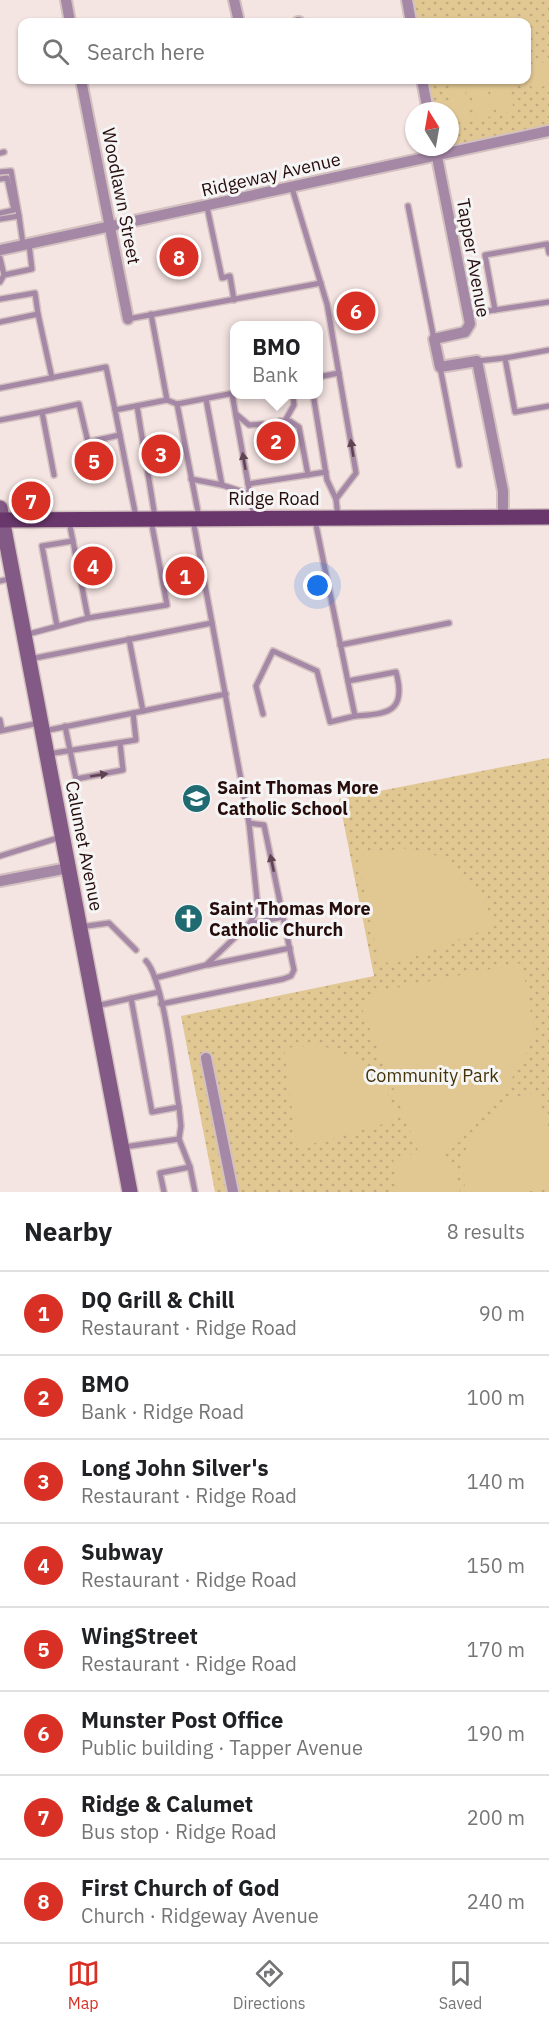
<!DOCTYPE html>
<html lang="en">
<head>
<meta charset="utf-8">
<style>
	body { margin:0; font-family:"IBM Plex Sans",sans-serif; background:#f2f2f2; color:#202124 }
	.compass { position:absolute; left:405px; top:102px; width:54px; height:54px; border-radius:50%; background:#fff; box-shadow:0 2px 4px #0004; rotate:349deg }
	.you { position:absolute; left:318px; top:586px; width:21px; height:21px; margin:-15px; border:4px solid #fff; border-radius:50%; background:#1a73e8; box-shadow:0 0 0 9px #1a73e833 }
	.badge { display:grid; place-items:center; width:39px; height:39px; border-radius:50%; background:#d93025; color:#fff; font-size:20px; font-weight:700 }
	.pin { position:absolute; translate:-50% -50%; border:3px solid #fff; box-shadow:0 2px 6px #0006 }
	.popup { position:absolute; left:230px; top:321px; width:93px; height:78px; box-sizing:border-box; display:grid; place-content:center; border-radius:12px; background:#fff; filter:drop-shadow(0 2px 4px #0005); font-size:20px; white-space:nowrap; color:#757577 }
	.popup b { font-size:22px; color:#202124 }
	.popup::after { content:''; position:absolute; left:50%; top:100%; margin-left:-12px; border:12px solid transparent; border-top-color:#fff }
	.list { margin:0; padding:0; list-style:none }
	h2 { display:flex; justify-content:space-between; align-items:center; height:78px; margin:0; padding:0 24px; font-size:26px }
	h2 small { font-size:20px; font-weight:400; color:#757577 }
	.list li { display:grid; grid-template-columns:39px 1fr auto; gap:18px; align-items:center; box-sizing:border-box; height:84px; padding:0 24px; border-top:2px solid #e0e0e0 }
	.list b { display:block; font-size:22px; white-space:nowrap }
	.list p { margin:0; font-size:20px; white-space:nowrap; color:#757577 }
	.list em { font-size:20px; font-style:normal; color:#757577 }
	.icon { flex:none; width:33px; height:33px; fill:none; stroke:currentColor; stroke-width:2; stroke-linecap:round; stroke-linejoin:round }
	.map { position:relative; flex:none; width:549px; height:1192px; overflow:hidden }
	.search { position:absolute; background:#fff; box-shadow:0 2px 4px #0004; left:18px; right:18px; top:18px; height:66px; display:flex; align-items:center; gap:15px; box-sizing:border-box; padding:0 21px; border-radius:12px; color:#757577; font-size:22px }
	.sheet { height:750px; background:#fff }
	nav { display:flex; justify-content:space-around; align-items:center; box-sizing:border-box; height:84px; border-top:2px solid #e0e0e0; background:#fff; font-size:16px; color:#757577 }
	nav a { display:grid; justify-items:center; gap:3px }
	nav .on { color:#d93025 }
	.map>svg:first-child { display:block }
	.park { fill:url(#park-dots) }
	.pitch { fill:#e1c792 }
	.lines { fill:none; stroke-linecap:round; stroke-linejoin:round }
	.service-casing { stroke:#d3c1c0; stroke-width:8 }
	.minor-casing { stroke:#d3c1c0; stroke-width:14 }
	.secondary-casing { stroke:#d3c1c0; stroke-width:18 }
	.primary-casing { stroke:#d3c1c0; stroke-width:18 }
	.service { stroke:#a587a6; stroke-width:5 }
	.minor { stroke:#a587a6; stroke-width:10 }
	.secondary { stroke:#835985; stroke-width:15 }
	.primary { stroke:#6a376d; stroke-width:15 }
	.oneway { fill:#5f4351 }
	.labels { text-anchor:middle; stroke-width:6; stroke-linejoin:round; paint-order:stroke }
	.street-label { font-size:18px; fill:#260c0b; stroke:#f5f5f5 }
	.poi-label { font-size:18px; font-weight:bold; fill:#260c0b; stroke:#f5f5f5; text-anchor:start }
	.park-label { font-size:18px; fill:#433208; stroke:#f5f5f5 }
</style>
</head>
<body>
<div class="map">
<svg width="549" height="1192" viewBox="0 0 549 1192">
	<defs>
		<pattern id="park-dots" width="8" height="8" patternUnits="userSpaceOnUse" patternTransform="scale(1.5)"><rect width="8" height="8" fill="#e1c792"/><path d="M2 2h.1M6 6h.1" fill="none" stroke="#c1aa7d" stroke-width="1.8" stroke-linecap="round"/></pattern>
	</defs>
	<rect width="100%" height="100%" fill="#f4e4e2"/>
	<!-- park -->
	<g class="park">
		<path d="M413 0H549V128L449 149 443 147H450V111H434L428 80H526V22H417Z"/>
		<path d="M549 758V1192H215L181 1016 374 976 339 799Z"/>
	</g>
	<!-- pitch -->
	<g class="pitch">
		<path d="M549 61V85L532 89 527 66Z"/>
		<path d="M490 80H508L514 111 497 114Z"/>
		<path d="M486 81 493 116 476 119 469 84Z"/>
		<path d="M464 85 471 120 454 123 448 88Z"/>
		<path d="M409 848 445 858 478 888 495 926 391 965 378 957 357 854Z"/>
		<path d="M522 963 535 1037 501 1098 451 1150 443 1151 455 1173 460 1192H397L393 1157 419 1153 362 1009 375 992Z"/>
		<path d="M318 1045C363 1056 384 1075 398 1120L304 1146 296 1140 284 1048Z"/>
		<path d="M537 1093 549 1130V1189L525 1192H465L463 1162 469 1137 507 1098Z"/>
	</g>
	<g class="lines">
		<defs>
			<g id="service">
				<path d="M0 153 4 152"/>
				<path d="M0 172 11 171 19 216 0 219"/>
				<path d="M0 179 7 178 14 210 0 213"/>
				<path d="M292 188 327 304 356 473 336 499"/>
				<path d="M408 206 434 339"/>
				<path d="M207 207 222 278 230 276 234 300"/>
				<path d="M19 216 23 244"/>
				<path d="M0 258 4 275"/>
				<path d="M0 282 4 275 32 269 29 244"/>
				<path d="M0 299 35 293 38 314"/>
				<path d="M495 310 485 255 547 244 549 253"/>
				<path d="M151 314 167 400 177 404 234 393"/>
				<path d="M468 314 549 302"/>
				<path d="M128 319 321 283"/>
				<path d="M0 322 38 314 52 378"/>
				<path d="M505 358 549 350"/>
				<path d="M477 361 505 358 515 412 549 406"/>
				<path d="M440 367 459 465"/>
				<path d="M318 377 339 373"/>
				<path d="M0 388 106 367 115 410"/>
				<path d="M232 394 254 517"/>
				<path d="M313 394 327 480 336 499 338 517"/>
				<path d="M177 404 199 517"/>
				<path d="M137 406 155 517"/>
				<path d="M42 412 79 404 88 442 120 435"/>
				<path d="M236 414 249 425 263 424"/>
				<path d="M286 419 294 405 293 394"/>
				<path d="M0 420 42 412 54 475"/>
				<path d="M280 421H290L299 427 308 475"/>
				<path d="M191 479 222 485 206 399"/>
				<path d="M248 484 326 472"/>
				<path d="M222 485 250 494"/>
				<path d="M136 517 115 410 167 400"/>
				<path d="M0 581 13 578"/>
				<path d="M88 618 167 605 151 520"/>
				<path d="M57 626 42 546 73 541"/>
				<path d="M25 635 88 618 69 521"/>
				<path d="M340 645 449 623"/>
				<path d="M30 659 212 623"/>
				<path d="M348 681 396 672C407 712 388 714 355 716"/>
				<path d="M143 711 226 694"/>
				<path d="M263 714 256 686 273 651 317 671 330 722 355 716 315 520"/>
				<path d="M0 720 2 730"/>
				<path d="M65 726 76 779 123 770 120 743"/>
				<path d="M0 731 39 723"/>
				<path d="M44 731 143 711 129 639"/>
				<path d="M48 754 136 740 133 713"/>
				<path d="M0 856 61 837"/>
				<path d="M249 924 283 917"/>
				<path d="M80 927 109 923 136 950"/>
				<path d="M146 961C164 980 174 1077 179 1107L181 1126 179 1139 190 1167 195 1192"/>
				<path d="M208 965 290 948"/>
				<path d="M155 978 206 965 249 924 258 909 249 823 193 520"/>
				<path d="M131 998 152 1112 179 1107"/>
				<path d="M161 1004 283 979 291 976 294 970 264 825 249 823"/>
				<path d="M96 1006 159 992"/>
				<path d="M124 1147 179 1139"/>
				<path d="M164 1192 160 1173 190 1167"/>
			</g>
			<g id="minor">
				<path d="M66 0 70 22"/>
				<path d="M234 0 239 22"/>
				<path d="M407 0 411 22"/>
				<path d="M298 22H299"/>
				<path d="M81 80 128 319"/>
				<path d="M422 80 428 111"/>
				<path d="M435 147 470 324 465 332 434 339 440 367 477 361 503 491V518"/>
				<path d="M0 250 549 131"/>
				<path d="M0 881 68 868"/>
				<path d="M206 1058 233 1192"/>
			</g>
			<path id="secondary" d="M0 508 130 1192"/>
			<path id="primary" d="M0 520 549 517"/>
		</defs>
		<!-- service casing -->
		<use href="#service" class="service-casing"/>
		<!-- minor casing -->
		<use href="#minor" class="minor-casing"/>
		<!-- secondary casing -->
		<use href="#secondary" class="secondary-casing"/>
		<!-- primary casing -->
		<use href="#primary" class="primary-casing"/>
		<!-- service -->
		<use href="#service" class="service"/>
		<!-- minor -->
		<use href="#minor" class="minor"/>
		<!-- secondary -->
		<use href="#secondary" class="secondary"/>
		<!-- primary -->
		<use href="#primary" class="primary"/>
	</g>
	<!-- one-way arrows -->
	<defs><path id="oneway-solid" d="M-6-.8H1V-3.2L6.5 0L1 3.2V.8H-6Z" transform="scale(1.5)"/></defs>
	<g class="oneway">
		<use href="#oneway-solid" transform="translate(352 448) rotate(-99)"/>
		<use href="#oneway-solid" transform="translate(244 461) rotate(-100)"/>
		<use href="#oneway-solid" transform="translate(99 775) rotate(-9)"/>
		<use href="#oneway-solid" transform="translate(272 863) rotate(-102)"/>
	</g>
	<!-- icons -->
	<defs>
		<symbol id="school-disc" viewBox="-11 -11 22 22"><circle r="9.5" fill="#206b72" stroke="#f5f5f5"/><path d="M0-5L7-2L0 1L-7-2ZM-4 1L0 2.5L4 1V4Q0 6-4 4Z" fill="#fff"/></symbol>
		<symbol id="church-disc" viewBox="-11 -11 22 22"><circle r="9.5" fill="#206b72" stroke="#f5f5f5"/><path d="M-1.2-6h2.4v3.5h3.3v2.4h-3.3V6h-2.4V-.1h-3.3v-2.4h3.3Z" fill="#fff"/></symbol>
	</defs>
	<g fill-rule="evenodd">
		<use href="#school-disc" x="180" y="782" width="33" height="33"/>
		<use href="#church-disc" x="172" y="902" width="33" height="33"/>
	</g>
	<g class="labels">
		<!-- street labels -->
		<g class="street-label">
			<text transform="translate(271 175) rotate(-13)" y="6">Ridgeway Avenue</text>
			<text transform="translate(121 196) rotate(79)" y="6">Woodlawn Street</text>
			<text transform="translate(473 258) rotate(80)" y="6">Tapper Avenue</text>
			<text x="274" y="505">Ridge Road</text>
			<text transform="translate(84 846) rotate(79)" y="6">Calumet Avenue</text>
		</g>
		<!-- poi labels -->
		<g class="poi-label">
			<text x="217" y="794">Saint Thomas More<tspan x="217" dy="21">Catholic School</tspan></text>
			<text x="209" y="915">Saint Thomas More<tspan x="209" dy="21">Catholic Church</tspan></text>
		</g>
		<!-- park labels -->
		<g class="park-label">
			<text x="432" y="1082">Community Park</text>
		</g>
	</g>
</svg>
<svg class="compass" viewBox="-18 -18 36 36"><path d="M0-13l5 13h-10z" fill="#e53935"/><path d="M0 13l5-13h-10z" fill="#757577"/></svg>
<div class="you"></div>
<div class="pin badge" style="left:185px;top:576px">1</div>
<div class="pin badge" style="left:276px;top:441px">2</div>
<div class="popup"><b>BMO</b>Bank</div>
<div class="pin badge" style="left:161px;top:454px">3</div>
<div class="pin badge" style="left:93px;top:566px">4</div>
<div class="pin badge" style="left:94px;top:461px">5</div>
<div class="pin badge" style="left:356px;top:311px">6</div>
<div class="pin badge" style="left:31px;top:501px">7</div>
<div class="pin badge" style="left:179px;top:257px">8</div>
<div class="search"><svg class="icon" aria-label="search" viewBox="0 0 24 24"><circle cx="10" cy="10" r="6"/><path d="M15 15l6 6"/></svg>Search here</div>
</div>
<section class="sheet">
<h2>Nearby<small>8 results</small></h2>
<ul class="list">
<li><span class="badge">1</span><div><b>DQ Grill &amp; Chill</b><p>Restaurant · Ridge Road</p></div><em>90 m</em></li>
<li><span class="badge">2</span><div><b>BMO</b><p>Bank · Ridge Road</p></div><em>100 m</em></li>
<li><span class="badge">3</span><div><b>Long John Silver's</b><p>Restaurant · Ridge Road</p></div><em>140 m</em></li>
<li><span class="badge">4</span><div><b>Subway</b><p>Restaurant · Ridge Road</p></div><em>150 m</em></li>
<li><span class="badge">5</span><div><b>WingStreet</b><p>Restaurant · Ridge Road</p></div><em>170 m</em></li>
<li><span class="badge">6</span><div><b>Munster Post Office</b><p>Public building · Tapper Avenue</p></div><em>190 m</em></li>
<li><span class="badge">7</span><div><b>Ridge &amp; Calumet</b><p>Bus stop · Ridge Road</p></div><em>200 m</em></li>
<li><span class="badge">8</span><div><b>First Church of God</b><p>Church · Ridgeway Avenue</p></div><em>240 m</em></li>
</ul>
</section>
<nav>
<a class="on"><svg class="icon" aria-label="map" viewBox="0 0 24 24"><path d="M3 6l6-2 6 2 6-2v14l-6 2-6-2-6 2zM9 4v14M15 6v14"/></svg>Map</a>
<a><svg class="icon" aria-label="directions" viewBox="0 0 24 24"><path d="M12 3l9 9-9 9-9-9zM9 14v-3h6M13 9l2 2-2 2"/></svg>Directions</a>
<a><svg class="icon" aria-label="saved" viewBox="0 0 24 24"><path d="M7 4h10v16l-5-4-5 4z"/></svg>Saved</a>
</nav>
</body>
</html>
